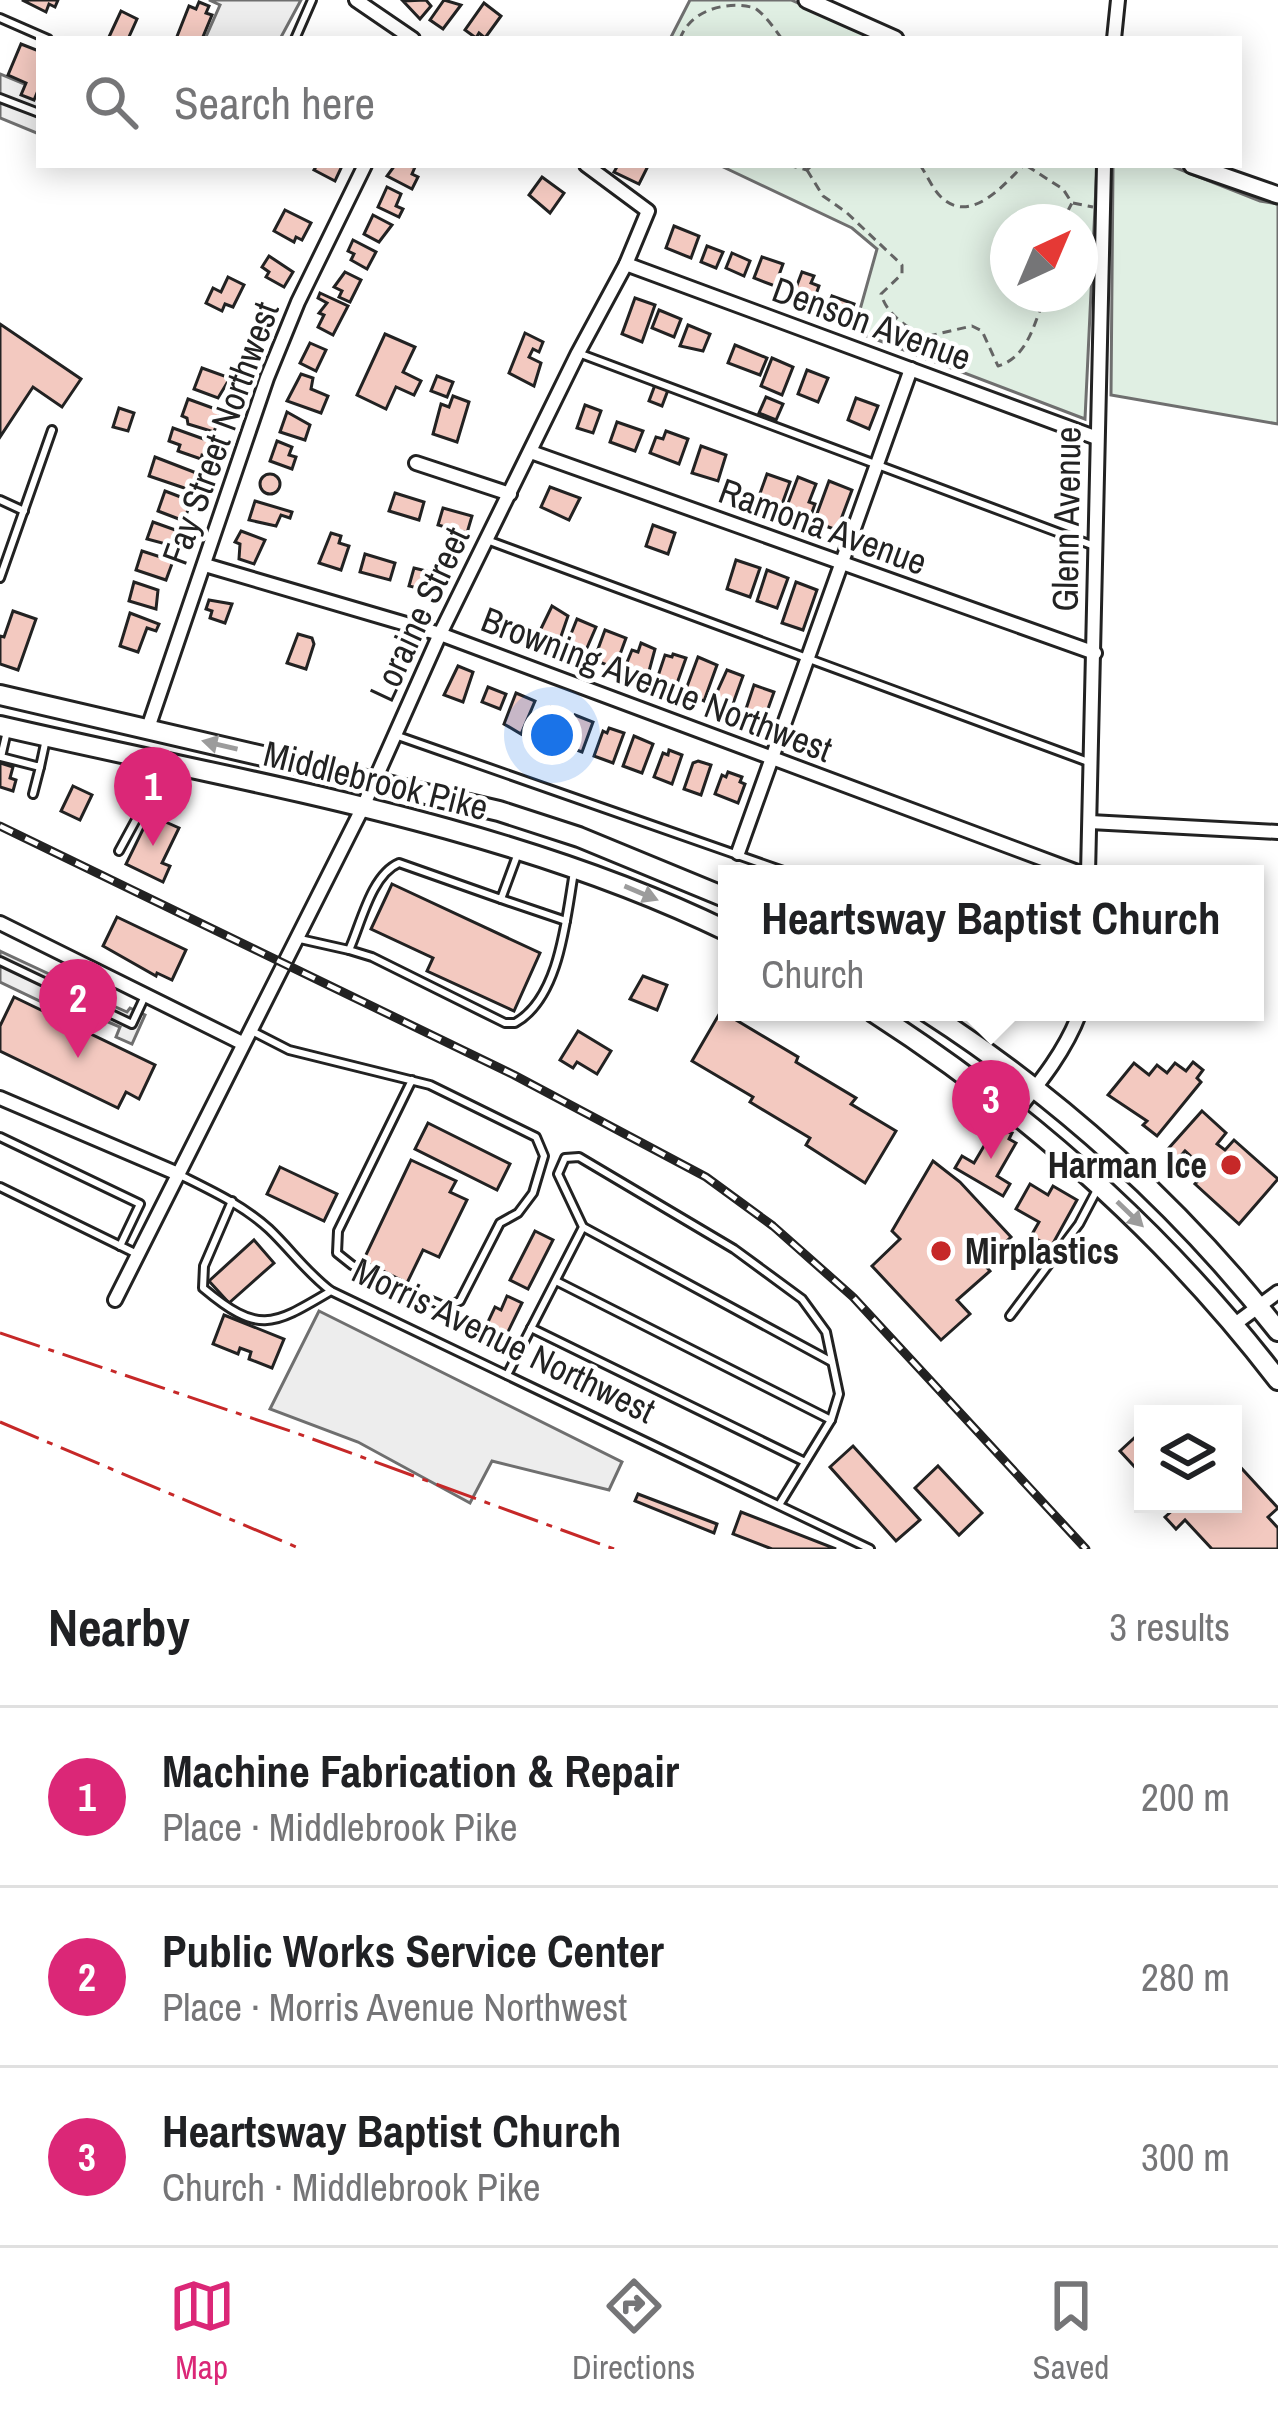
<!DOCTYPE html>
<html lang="en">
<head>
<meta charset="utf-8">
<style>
	body { margin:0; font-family:"Archivo Narrow",sans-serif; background:#f2f2f2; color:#202124 }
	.controls { position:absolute; right:36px; bottom:36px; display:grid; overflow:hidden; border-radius:0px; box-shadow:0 6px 30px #0003 }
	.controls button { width:108px; height:108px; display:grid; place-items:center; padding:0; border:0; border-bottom:3px solid #e0e0e0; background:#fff; color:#202124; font:60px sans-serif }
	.compass { position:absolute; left:990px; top:204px; width:108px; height:108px; border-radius:50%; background:#fff; box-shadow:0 6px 30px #0003; rotate:44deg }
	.you { position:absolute; left:552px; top:735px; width:42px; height:42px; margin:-30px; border:9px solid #fff; border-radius:50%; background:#1a73e8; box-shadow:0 0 0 18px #1a73e833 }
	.badge { display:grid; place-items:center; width:78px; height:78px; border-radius:50%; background:#db2777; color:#fff; font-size:39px; font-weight:700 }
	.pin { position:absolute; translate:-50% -99px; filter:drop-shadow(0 3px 6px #0008) }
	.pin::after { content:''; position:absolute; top:63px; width:42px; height:36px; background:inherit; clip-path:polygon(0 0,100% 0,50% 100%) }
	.popup { position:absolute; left:718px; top:865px; width:546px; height:156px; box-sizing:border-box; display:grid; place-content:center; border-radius:0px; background:#fff; filter:drop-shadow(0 3px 9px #0005); font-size:39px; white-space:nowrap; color:#757577 }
	.popup b { font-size:45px; color:#202124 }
	.popup::after { content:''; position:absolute; left:50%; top:100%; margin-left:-24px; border:24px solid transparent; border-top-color:#fff }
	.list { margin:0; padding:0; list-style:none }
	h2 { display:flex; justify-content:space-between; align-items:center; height:156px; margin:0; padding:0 48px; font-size:51px }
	h2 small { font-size:39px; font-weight:400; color:#757577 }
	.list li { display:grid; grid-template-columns:78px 1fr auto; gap:36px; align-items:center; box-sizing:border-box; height:180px; padding:0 48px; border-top:3px solid #e0e0e0 }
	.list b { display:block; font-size:45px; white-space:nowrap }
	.list p { margin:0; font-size:39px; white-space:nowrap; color:#757577 }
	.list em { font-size:39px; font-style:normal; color:#757577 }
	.icon { flex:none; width:66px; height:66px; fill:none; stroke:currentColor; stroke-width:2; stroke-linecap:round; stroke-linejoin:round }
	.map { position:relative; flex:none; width:1278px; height:1549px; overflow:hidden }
	.search { position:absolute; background:#fff; box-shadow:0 6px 30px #0003; left:36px; right:36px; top:36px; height:132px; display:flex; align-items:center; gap:30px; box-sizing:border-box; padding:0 42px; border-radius:0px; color:#757577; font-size:45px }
	.sheet { height:696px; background:#fff }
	nav { display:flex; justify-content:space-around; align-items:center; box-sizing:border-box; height:168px; border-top:3px solid #e0e0e0; background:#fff; font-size:33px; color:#757577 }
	nav a { display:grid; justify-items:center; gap:6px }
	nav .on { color:#db2777 }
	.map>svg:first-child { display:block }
	.green { fill:#e0efe3; stroke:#6f6f6f; stroke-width:3; fill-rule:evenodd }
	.parking { fill:#ededed; stroke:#6f6f6f; stroke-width:3 }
	.building { fill:#f3c9c0; stroke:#222; stroke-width:3 }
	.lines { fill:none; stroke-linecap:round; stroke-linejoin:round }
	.service-casing { stroke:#222; stroke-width:12 }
	.minor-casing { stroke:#222; stroke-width:18 }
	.tertiary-casing { stroke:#222; stroke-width:21 }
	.secondary-casing { stroke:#222; stroke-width:24 }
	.path { stroke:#646464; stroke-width:3; stroke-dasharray:9 6; stroke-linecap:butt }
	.service { stroke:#fff; stroke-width:6 }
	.minor { stroke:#fff; stroke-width:12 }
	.tertiary { stroke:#fff; stroke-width:15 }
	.secondary { stroke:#fff; stroke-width:18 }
	.rail-casing { stroke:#222; stroke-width:9 }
	.rail { stroke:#fff; stroke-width:4.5; stroke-dasharray:14; stroke-linecap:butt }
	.power { stroke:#c62828; stroke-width:3; stroke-dasharray:42 9 6 9; stroke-linecap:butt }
	.oneway { fill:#9c9c9c }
	.poi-dot { fill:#c62828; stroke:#fff; stroke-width:4.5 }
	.labels { text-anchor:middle; stroke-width:9; stroke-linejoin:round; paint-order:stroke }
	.street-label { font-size:36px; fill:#222; stroke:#fff }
	.poi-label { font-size:36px; font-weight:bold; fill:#222; stroke:#fff; text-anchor:end }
</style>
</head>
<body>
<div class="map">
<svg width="1278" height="1549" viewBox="0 0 1278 1549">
	<rect width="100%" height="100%" fill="#fff"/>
	<!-- green -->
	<g class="green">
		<path d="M690 0H791L880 39H670Z"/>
		<path d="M719 165H1097L1085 419 854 331 877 249 852 228ZM1080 222V294H1008V222Z"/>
		<path d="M1113 165H1169L1260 201 1278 204V424L1111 395Z"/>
	</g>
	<!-- parking -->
	<g class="parking">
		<path d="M209 0H301L280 39H205L220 5Z"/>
		<path d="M0 74 39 90V134L0 118Z"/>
		<path d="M0 951 92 994 96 989 112 996 109 1004 127 1012 130 1008 145 1015 132 1044 116 1037 120 1027 99 1018 94 1027 0 982Z"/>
		<path d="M319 1311 622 1462 609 1490 492 1461 470 1503 358 1442 270 1409Z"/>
	</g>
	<!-- building -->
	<g class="building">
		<path d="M22 0H58L55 7 49 4 46 12Z"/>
		<path d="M426 0 431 6 420 19 403 1Z"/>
		<path d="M444 0 461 5 443 29 430 20Z"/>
		<path d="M199 2 209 6 206 13 212 15 202 39H176L189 6 196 9Z"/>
		<path d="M484 3 501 16 485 38 479 33 476 38 465 30Z"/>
		<path d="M121 11 137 19 128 39H108Z"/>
		<path d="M21 44 39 51V88L34 100 21 95 26 83 8 75Z"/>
		<path d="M317 165H340L342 166 335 181 314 170Z"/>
		<path d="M395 165 415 167 412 174 418 177 412 189 387 176Z"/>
		<path d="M618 165H647L648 166 639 184 614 172Z"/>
		<path d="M542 177 564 193 550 213 529 195Z"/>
		<path d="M387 187 401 194 396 206 403 209 399 217 378 207Z"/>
		<path d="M285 210 311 223 302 240 296 237 294 242 274 231Z"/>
		<path d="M373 215 392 225 379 242 364 234Z"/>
		<path d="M674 226 699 236 691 258 666 248Z"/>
		<path d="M353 240 376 252 367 269 351 260 354 254 348 251Z"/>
		<path d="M707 246 723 252 716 268 701 262Z"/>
		<path d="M732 253 750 261 744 276 726 268Z"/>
		<path d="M269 256 293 272 284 287 266 277 269 272 262 267Z"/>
		<path d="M762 257 783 264 775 286 754 278Z"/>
		<path d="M345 272 361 280 350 302 339 297 342 291 334 287Z"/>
		<path d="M802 272 814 276 811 283 819 286 814 300 794 293Z"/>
		<path d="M228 277 244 285 233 307 225 304 222 311 206 303 213 288 221 292Z"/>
		<path d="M320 293 348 306 333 335 318 327 324 315 319 313 327 303 318 298Z"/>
		<path d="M832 296 854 304 848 319 826 311Z"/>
		<path d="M635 298 655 305 642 342 622 334Z"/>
		<path d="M659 310 681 319 674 337 652 328Z"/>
		<path d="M0 324 81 379 62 407 33 387 0 437Z"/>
		<path d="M688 325 710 334 703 351 680 346Z"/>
		<path d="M525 333 543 342 539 352 533 349 529 357 541 363 534 386 509 373Z"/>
		<path d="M385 334 415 347 403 372 421 381 414 395 396 387 386 409 357 395Z"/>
		<path d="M310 343 326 350 316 371 300 363Z"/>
		<path d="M735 345 767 358 760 375 728 363Z"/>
		<path d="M772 358 793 367 782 395 761 386Z"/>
		<path d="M202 368 230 378 218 398 194 389Z"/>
		<path d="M807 370 828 378 818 402 798 394Z"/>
		<path d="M301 374 313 378 311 389 328 396 321 413 287 401Z"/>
		<path d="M437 376 453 382 447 397 431 391Z"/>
		<path d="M655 385 668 390 662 406 649 401Z"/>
		<path d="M453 396 469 402 457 442 433 434 441 404 449 407Z"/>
		<path d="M766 397 783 404 776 420 759 413Z"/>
		<path d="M856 398 878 406 869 429 848 420Z"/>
		<path d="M188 399 221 411 214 432 188 424 187 418 182 416Z"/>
		<path d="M585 405 601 411 593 433 577 428Z"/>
		<path d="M119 408 134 413 128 431 113 427Z"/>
		<path d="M287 412 310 425 305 440 280 432Z"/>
		<path d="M617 422 643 431 635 451 610 442Z"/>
		<path d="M173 428 212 442 207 456 202 455 201 459 178 451 180 445 169 441Z"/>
		<path d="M666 431 688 439 679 464 650 453 656 437 663 439Z"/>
		<path d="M277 441 292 447 289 455 296 457 292 469 270 461Z"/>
		<path d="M701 446 726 455 718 481 692 473Z"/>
		<path d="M155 457 199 474 196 484 201 486 199 493 149 476Z"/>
		<circle cx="270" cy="484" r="10"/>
		<path d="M767 474 790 482 781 507 758 499Z"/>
		<path d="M798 477 816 484 809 502 815 504 811 515 787 506Z"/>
		<path d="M829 481 852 490 837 530 814 522Z"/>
		<path d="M550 487 580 498 569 520 541 507Z"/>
		<path d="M165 491 191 501 184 521 158 511Z"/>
		<path d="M395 493 424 502 419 520 389 511Z"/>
		<path d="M255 501 292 512 290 518 281 515 276 526 249 520Z"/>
		<path d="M443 508 472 516 467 533 438 525Z"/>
		<path d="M153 522 181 532 177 547 147 539Z"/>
		<path d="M653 525 675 533 668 554 646 546Z"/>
		<path d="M241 531 265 540 254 564 239 559 240 544 235 542Z"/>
		<path d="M331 533 341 536 339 543 349 546 341 570 319 563Z"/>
		<path d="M142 551 173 561 166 580 136 570Z"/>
		<path d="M365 554 395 563 390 580 360 572Z"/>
		<path d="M736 560 760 568 750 597 727 589Z"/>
		<path d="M414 568 443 575 438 593 409 586Z"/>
		<path d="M767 570 788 578 777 608 757 601Z"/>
		<path d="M134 582 158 590 156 609 129 601Z"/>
		<path d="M796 582 817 590 803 630 782 623Z"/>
		<path d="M209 600 232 604 225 623 210 618 212 611 206 609Z"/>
		<path d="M552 606 568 616 559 642 553 640 551 645 536 639Z"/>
		<path d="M13 611 36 619 18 670 0 664V636L4 637Z"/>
		<path d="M130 613 159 624 156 631 147 628 138 652 120 646Z"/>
		<path d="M577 619 596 627 583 657 565 649Z"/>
		<path d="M605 630 626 638 615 668 594 660Z"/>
		<path d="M298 634 312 638 314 644 306 669 287 663Z"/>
		<path d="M641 643 655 649 648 675 632 672 634 668 626 665 632 650 638 652Z"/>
		<path d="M673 654 686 658 675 689 656 682 665 655 672 657Z"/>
		<path d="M698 657 717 665 704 701 685 692Z"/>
		<path d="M458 666 473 672 463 702 444 695Z"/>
		<path d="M727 670 743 676 730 712 712 703Z"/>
		<path d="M754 685 774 692 764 720 745 712Z"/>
		<path d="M488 687 506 694 500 709 482 702Z"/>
		<path d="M516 693 535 701 521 734 504 724Z"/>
		<path d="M551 707 568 713 557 743 537 736Z"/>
		<path d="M575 715 593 722 582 752 563 745Z"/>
		<path d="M609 728 624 733 613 763 594 756 603 731 607 733Z"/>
		<path d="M634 736 653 744 642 773 623 766Z"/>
		<path d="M669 750 682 755 672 784 654 777 663 753 668 755Z"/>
		<path d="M698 761 711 765 701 795 684 789 693 763Z"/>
		<path d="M0 763 13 767 10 778 16 780 13 791 0 787Z"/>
		<path d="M728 772 742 777 740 782 745 784 738 803 715 794 722 775 726 777Z"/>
		<path d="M73 786 92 795 80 820 61 811Z"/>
		<path d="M150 815 179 828 162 863 170 866 163 882 126 864Z"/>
		<path d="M392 884 540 953 514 1011 427 971 433 958 371 929Z"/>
		<path d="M117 917 186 950 172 980 157 973 156 976 103 946Z"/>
		<path d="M643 976 667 985 657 1010 630 999Z"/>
		<path d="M14 997 155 1065 139 1099 126 1092 118 1108 0 1051V1026Z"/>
		<path d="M721 1011 798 1057 796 1062 856 1098 851 1104 896 1131 865 1183 806 1145 810 1138 750 1102 753 1097 692 1061Z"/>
		<path d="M578 1031 611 1051 597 1074 577 1062 573 1068 560 1060Z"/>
		<path d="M1193 1062 1203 1070 1197 1078 1201 1082 1157 1136 1143 1125 1147 1121 1108 1095 1134 1063 1149 1075 1157 1065 1167 1073 1175 1063 1186 1071Z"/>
		<path d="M1202 1111 1226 1133 1217 1144 1225 1150 1234 1140 1278 1179 1239 1224 1195 1184 1207 1171 1185 1151 1178 1159 1168 1149Z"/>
		<path d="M428 1123 510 1164 497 1190 415 1149Z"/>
		<path d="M994 1129 1012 1133 1009 1139 1016 1143 997 1176 1010 1184 1003 1196 955 1168 962 1156 974 1163Z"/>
		<path d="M411 1160 456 1181 450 1192 467 1200 439 1257 423 1250 407 1283 363 1261Z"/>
		<path d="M933 1161 960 1182 1011 1237 983 1263 990 1271 957 1300 970 1314 941 1340 872 1266 900 1239 892 1231Z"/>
		<path d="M280 1167 337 1194 324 1221 267 1194Z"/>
		<path d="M1030 1184 1048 1195 1053 1186 1077 1200 1051 1247 1031 1236 1039 1222 1016 1209Z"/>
		<path d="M535 1231 553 1240 528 1289 510 1280Z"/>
		<path d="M254 1240 274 1263 229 1303 209 1281Z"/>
		<path d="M507 1296 522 1303 502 1344 506 1346 501 1354 478 1343 495 1307 501 1310Z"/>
		<path d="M224 1315 284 1339 272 1368 249 1359 251 1352 240 1348 238 1354 213 1344Z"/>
		<path d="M1143 1430V1476L1120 1451Z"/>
		<path d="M853 1446 920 1520 896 1541 830 1467Z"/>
		<path d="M1233 1459 1278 1508 1268 1517 1278 1528V1549H1212L1185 1520 1176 1529 1165 1517 1174 1509 1169 1504H1233Z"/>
		<path d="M938 1466 982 1513 959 1535 915 1488Z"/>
		<path d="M638 1494 717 1524 714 1533 635 1501Z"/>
		<path d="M741 1512 836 1549H772L733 1534Z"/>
	</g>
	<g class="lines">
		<defs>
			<g id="service">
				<path d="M0 18 48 39"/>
				<path d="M295 39 312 0"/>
				<path d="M0 98 39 113"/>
				<path d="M581 354 1097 547"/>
				<path d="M0 500 24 511"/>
				<path d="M487 540 1091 763"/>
				<path d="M0 578 52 430"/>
				<path d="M7 731 1 757 40 767 46 739"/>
				<path d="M395 735 792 874"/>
				<path d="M33 794 40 767"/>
				<path d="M119 851 151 792 159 766"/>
				<path d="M501 899 566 921"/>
				<path d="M300 939 349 950C361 924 371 875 399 863L501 899 518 853"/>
				<path d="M349 950 372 957 505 1023H515C560 998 566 918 574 872"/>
				<path d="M0 961 132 1024 145 996"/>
				<path d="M95 1007 109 977"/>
				<path d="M252 1031 289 1050 430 1085 536 1137 544 1156 533 1193 518 1213 500 1223 460 1301 445 1307 352 1265 337 1253 338 1231 412 1080"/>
				<path d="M0 1137 140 1204 120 1246"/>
				<path d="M178 1174C210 1190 243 1205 269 1229 291 1250 307 1273 331 1291L870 1549"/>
				<path d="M0 1187 137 1254"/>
				<path d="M232 1201 204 1266 203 1288C259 1335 272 1326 331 1291"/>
				<path d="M583 1227 832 1362"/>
				<path d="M556 1281 831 1420"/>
				<path d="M1010 1316 1079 1224 1098 1188"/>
				<path d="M531 1328 805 1462"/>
				<path d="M507 1375 583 1227 558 1174 565 1158 579 1157 734 1249 802 1299 826 1332 839 1394 831 1420 779 1505"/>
			</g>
			<g id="minor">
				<path d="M356 0 413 39"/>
				<path d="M1114 39 1118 0"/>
				<path d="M626 264 1097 438"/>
				<path d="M531 452 1095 653"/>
				<path d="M416 463 510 494"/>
				<path d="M205 565 440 634 1083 874"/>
				<path d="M148 728 267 378 298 302 365 165"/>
				<path d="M1090 822 1278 832"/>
				<path d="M738 853 911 369"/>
				<path d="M1088 874 1104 165"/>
				<path d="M0 923 242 1043"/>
				<path d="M0 1098 178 1174"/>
				<path d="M1016 1112C1041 1081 1066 1050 1080 1012"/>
				<path d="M115 1300 362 809 440 634 578 353 626 264 648 211 586 165"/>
				<path d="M1235 1324 1278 1292"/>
			</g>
			<g id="tertiary">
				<path d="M807 0 895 39"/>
				<path d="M1192 165 1278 195"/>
			</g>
			<g id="secondary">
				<path d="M0 695 499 811 579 837 727 898"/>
				<path d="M0 726C241 782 503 822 727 931"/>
				<path d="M873 1012C1028 1112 1165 1233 1278 1380"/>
				<path d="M927 1012C1059 1097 1181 1207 1278 1331"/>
			</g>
		</defs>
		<!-- service casing -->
		<use href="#service" class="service-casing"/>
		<!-- minor casing -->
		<use href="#minor" class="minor-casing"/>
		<!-- tertiary casing -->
		<use href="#tertiary" class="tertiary-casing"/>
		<!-- secondary casing -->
		<use href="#secondary" class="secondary-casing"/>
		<!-- path -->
		<g class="path">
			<path d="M680 39C690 10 727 0 755 8 766 16 774 28 782 39"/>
			<path d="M788 165 807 170 812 165"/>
			<path d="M920 165C927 175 933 190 942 198 972 225 1005 183 1024 165"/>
			<path d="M1027 166 1063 189 1072 203 1062 222"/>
			<path d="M807 170 823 196 846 212 902 265V274L881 294C887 315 906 326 924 337L972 326 982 331 998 366C1029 357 1035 320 1046 294"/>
			<path d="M1073 203 1093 207"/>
			<path d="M925 360 936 336"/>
		</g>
		<!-- service -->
		<use href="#service" class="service"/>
		<!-- minor -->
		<use href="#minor" class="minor"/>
		<!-- tertiary -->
		<use href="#tertiary" class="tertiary"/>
		<!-- secondary -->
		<use href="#secondary" class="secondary"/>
		<defs>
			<path id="rail" d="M0 826 514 1075 706 1177 773 1226 853 1297 1086 1549"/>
		</defs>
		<!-- rail casing -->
		<use href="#rail" class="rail-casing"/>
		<!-- rail -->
		<use href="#rail" class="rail"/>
		<!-- power -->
		<g class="power">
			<path d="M0 1333 296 1433 614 1549"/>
			<path d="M0 1422 301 1549"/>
		</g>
	</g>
	<!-- one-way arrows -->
	<defs><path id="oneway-solid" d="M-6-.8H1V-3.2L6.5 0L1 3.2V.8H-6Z" transform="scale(3)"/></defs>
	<g class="oneway">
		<use href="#oneway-solid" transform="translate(220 745) rotate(-167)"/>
		<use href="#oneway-solid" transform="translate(641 893) rotate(23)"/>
		<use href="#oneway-solid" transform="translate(1130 1214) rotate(44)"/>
	</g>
	<!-- markers -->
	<g class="poi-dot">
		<circle cx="1231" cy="1165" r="12"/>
		<circle cx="941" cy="1251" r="12"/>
	</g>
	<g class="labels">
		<!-- street labels -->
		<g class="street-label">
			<text transform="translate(872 323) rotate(20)" y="13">Denson Avenue</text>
			<text transform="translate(220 433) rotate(-70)" y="13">Fay Street Northwest</text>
			<text transform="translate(1066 519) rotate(-89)" y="13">Glenn Avenue</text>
			<text transform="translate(823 526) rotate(20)" y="13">Ramona Avenue</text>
			<text transform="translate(419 614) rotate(-65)" y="13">Loraine Street</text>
			<text transform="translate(657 684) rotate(21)" y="13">Browning Avenue Northwest</text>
			<text transform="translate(376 780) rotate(14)" y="13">Middlebrook Pike</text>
			<text transform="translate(504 1340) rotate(26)" y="13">Morris Avenue Northwest</text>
		</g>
		<!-- poi labels -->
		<g class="poi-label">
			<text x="1207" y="1178">Harman Ice</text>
			<text x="965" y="1264" text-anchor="start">Mirplastics</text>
		</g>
	</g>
</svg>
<div class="controls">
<button><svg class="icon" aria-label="layers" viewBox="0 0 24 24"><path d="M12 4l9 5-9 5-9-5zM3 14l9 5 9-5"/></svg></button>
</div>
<svg class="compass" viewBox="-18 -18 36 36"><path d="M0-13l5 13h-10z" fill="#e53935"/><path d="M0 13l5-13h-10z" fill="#757577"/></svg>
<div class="you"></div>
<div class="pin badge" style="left:153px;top:846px">1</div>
<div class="pin badge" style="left:78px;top:1058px">2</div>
<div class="pin badge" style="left:991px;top:1159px">3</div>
<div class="popup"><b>Heartsway Baptist Church</b>Church</div>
<div class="search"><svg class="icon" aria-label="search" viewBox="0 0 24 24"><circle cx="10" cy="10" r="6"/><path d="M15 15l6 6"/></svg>Search here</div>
</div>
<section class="sheet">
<h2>Nearby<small>3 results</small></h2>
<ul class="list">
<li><span class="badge">1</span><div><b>Machine Fabrication &amp; Repair</b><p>Place · Middlebrook Pike</p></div><em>200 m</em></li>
<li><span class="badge">2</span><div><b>Public Works Service Center</b><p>Place · Morris Avenue Northwest</p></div><em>280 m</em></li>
<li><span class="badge">3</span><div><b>Heartsway Baptist Church</b><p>Church · Middlebrook Pike</p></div><em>300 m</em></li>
</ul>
</section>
<nav>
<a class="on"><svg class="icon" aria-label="map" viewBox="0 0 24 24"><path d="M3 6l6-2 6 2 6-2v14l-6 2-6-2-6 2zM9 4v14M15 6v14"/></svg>Map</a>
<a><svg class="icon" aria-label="directions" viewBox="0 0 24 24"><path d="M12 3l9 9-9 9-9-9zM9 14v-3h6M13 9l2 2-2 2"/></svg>Directions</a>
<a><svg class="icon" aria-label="saved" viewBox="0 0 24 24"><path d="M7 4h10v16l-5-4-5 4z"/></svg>Saved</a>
</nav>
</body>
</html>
